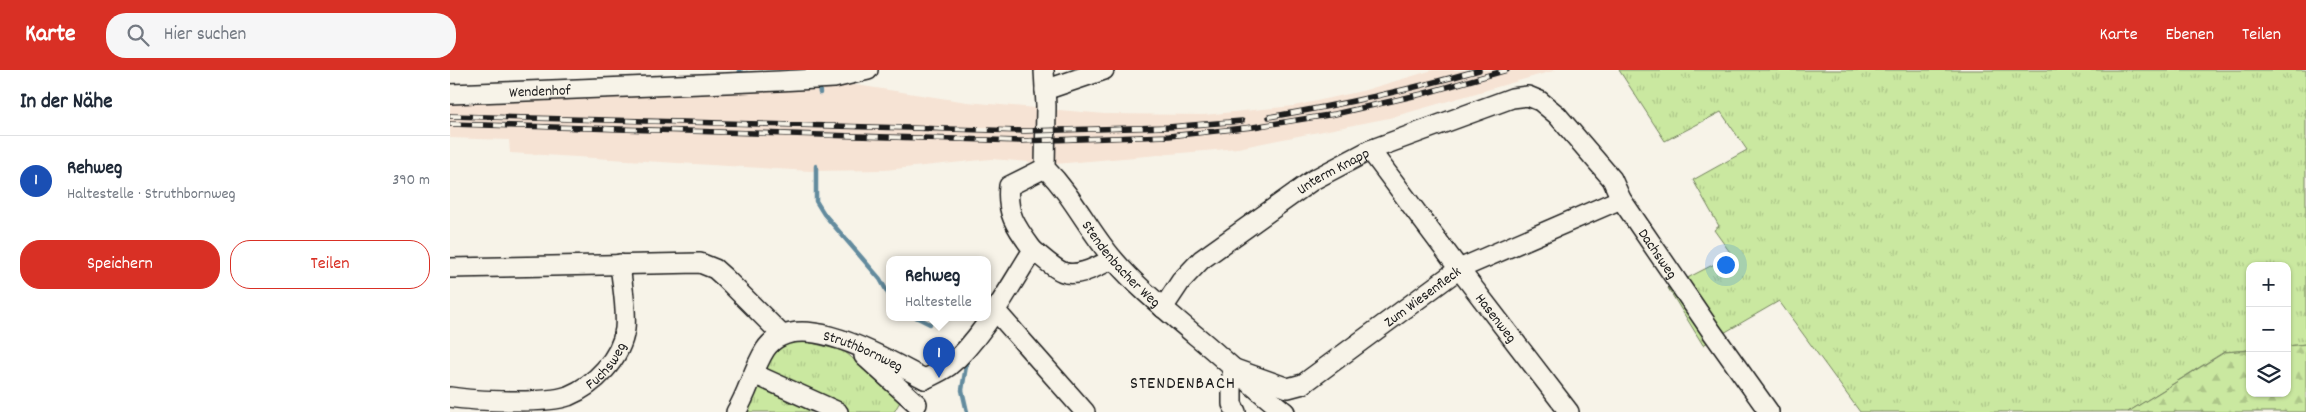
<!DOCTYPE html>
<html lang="de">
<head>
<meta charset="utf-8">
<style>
	body { margin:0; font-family:Dekko,sans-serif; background:#f6f6f7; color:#1f2937 }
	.controls { position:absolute; right:15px; bottom:15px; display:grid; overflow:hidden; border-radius:10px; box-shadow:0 1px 4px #0004 }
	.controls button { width:45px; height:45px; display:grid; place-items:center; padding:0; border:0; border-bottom:1px solid #e0e1e3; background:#fff; color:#1f2937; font:25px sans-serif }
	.you { position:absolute; left:1275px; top:194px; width:18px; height:18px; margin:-12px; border:4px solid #fff; border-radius:50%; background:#1a73e8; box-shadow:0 0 0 8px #1a73e833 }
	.badge { display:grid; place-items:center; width:32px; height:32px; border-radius:50%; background:#d93025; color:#fff; font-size:16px; font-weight:700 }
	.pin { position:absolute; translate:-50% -41px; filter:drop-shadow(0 1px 2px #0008) }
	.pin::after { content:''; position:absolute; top:26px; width:18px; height:15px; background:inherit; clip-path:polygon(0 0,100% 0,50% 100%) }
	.popup { position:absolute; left:436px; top:186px; width:105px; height:65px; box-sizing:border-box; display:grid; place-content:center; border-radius:10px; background:#fff; filter:drop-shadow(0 1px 4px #0005); font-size:16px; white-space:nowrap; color:#747a83 }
	.popup b { font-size:19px; color:#1f2937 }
	.popup::after { content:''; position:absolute; left:50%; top:100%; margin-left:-10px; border:10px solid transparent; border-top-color:#fff }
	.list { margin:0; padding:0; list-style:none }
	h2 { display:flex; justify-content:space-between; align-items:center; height:65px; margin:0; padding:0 20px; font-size:21px }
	h2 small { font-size:16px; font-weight:400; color:#747a83 }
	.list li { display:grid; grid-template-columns:32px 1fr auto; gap:15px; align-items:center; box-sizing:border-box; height:90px; padding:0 20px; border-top:1px solid #e0e1e3 }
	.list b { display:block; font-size:19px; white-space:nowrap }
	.list p { margin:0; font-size:16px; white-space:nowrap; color:#747a83 }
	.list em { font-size:16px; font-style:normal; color:#747a83 }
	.actions { display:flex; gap:10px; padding:15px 20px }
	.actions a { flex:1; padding:11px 0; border:1px solid #d93025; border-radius:20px; text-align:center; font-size:18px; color:#d93025 }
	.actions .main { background:#d93025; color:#fff }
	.icon { flex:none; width:28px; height:28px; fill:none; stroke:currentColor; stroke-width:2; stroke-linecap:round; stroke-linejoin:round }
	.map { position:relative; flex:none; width:1856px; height:342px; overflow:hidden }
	header { display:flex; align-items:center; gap:30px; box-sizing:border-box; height:70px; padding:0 25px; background:#d93025; color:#fff }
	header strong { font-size:24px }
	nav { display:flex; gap:28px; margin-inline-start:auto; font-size:18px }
	.search { width:350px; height:45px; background:#f6f6f7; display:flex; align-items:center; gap:12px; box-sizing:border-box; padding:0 18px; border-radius:20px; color:#747a83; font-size:19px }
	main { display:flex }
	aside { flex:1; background:#fff }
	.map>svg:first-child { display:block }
	.built { fill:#f6e3d4 }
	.grass { fill:url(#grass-tufts); stroke:#73825e }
	.forest { fill:url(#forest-firs); stroke:#73825e }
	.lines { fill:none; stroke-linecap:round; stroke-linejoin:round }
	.stream { stroke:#638b9e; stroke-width:4.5 }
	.minor-casing { stroke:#1c1c1c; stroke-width:22 }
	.minor { stroke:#f7f3e8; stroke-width:19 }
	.rail-casing { stroke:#1c1c1c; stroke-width:5.5 }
	.rail { stroke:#f7f3e8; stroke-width:4; stroke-dasharray:11; stroke-linecap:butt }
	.labels { text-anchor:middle; stroke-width:5; stroke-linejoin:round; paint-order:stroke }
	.street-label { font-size:15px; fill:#1c1c1c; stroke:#f7f3e8 }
	.quarter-label { font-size:18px; letter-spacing:1px; fill:#1c1c1c; stroke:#f7f3e8 }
</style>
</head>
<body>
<header>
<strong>Karte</strong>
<div class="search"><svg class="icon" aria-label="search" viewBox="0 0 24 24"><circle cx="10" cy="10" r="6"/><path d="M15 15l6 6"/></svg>Hier suchen</div>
<nav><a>Karte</a><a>Ebenen</a><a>Teilen</a></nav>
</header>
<main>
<aside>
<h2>In der Nähe<small></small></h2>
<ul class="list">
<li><span class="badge" style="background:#1a4fb4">1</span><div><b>Rehweg</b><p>Haltestelle · Struthbornweg</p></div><em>390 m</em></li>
</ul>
<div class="actions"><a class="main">Speichern</a><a>Teilen</a></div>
</aside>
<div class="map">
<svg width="1856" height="342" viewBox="0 0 1856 342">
	<defs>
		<pattern id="grass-tufts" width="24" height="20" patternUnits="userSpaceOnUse" patternTransform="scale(1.25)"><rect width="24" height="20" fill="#cae8a0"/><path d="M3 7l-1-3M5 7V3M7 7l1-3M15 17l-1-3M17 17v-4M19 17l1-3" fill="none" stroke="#adc689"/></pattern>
		<pattern id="forest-firs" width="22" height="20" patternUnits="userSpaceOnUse" patternTransform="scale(1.25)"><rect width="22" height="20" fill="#cae8a0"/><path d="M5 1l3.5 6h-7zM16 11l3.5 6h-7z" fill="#adc689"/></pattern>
	</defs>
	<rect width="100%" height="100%" fill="#f7f3e8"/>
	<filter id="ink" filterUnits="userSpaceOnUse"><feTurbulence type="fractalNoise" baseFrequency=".02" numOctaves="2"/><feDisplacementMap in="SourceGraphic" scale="10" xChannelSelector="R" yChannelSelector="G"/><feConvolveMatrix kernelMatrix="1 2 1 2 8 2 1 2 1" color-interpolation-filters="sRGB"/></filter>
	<g filter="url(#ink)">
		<!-- built -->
		<path class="built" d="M983 0H1106L939 48 788 78 605 94 541 89 435 100 360 101 60 83 59 70 0 68V34L406 15 517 32 655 44 754 45 844 36 912 21Z"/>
		<!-- grass -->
		<g class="grass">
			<path d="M1169 0H1856V274L1837 276V196H1800V280L1774 282 1678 342H1410L1329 231 1253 275 1218 218 1282 185 1264 160 1269 156 1243 110 1297 80 1271 42 1215 71Z"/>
			<path d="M335 271H353L394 281 451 330 444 342H295L322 283Z"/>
		</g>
		<!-- forest -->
		<path class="forest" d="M1856 274V342H1678L1775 282 1800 280V323H1837V276Z"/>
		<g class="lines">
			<!-- stream -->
			<g class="stream">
				<path d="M289 0 293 4 297 3"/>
				<path d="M369 15 370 23"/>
				<path d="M366 96V131L374 144 430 209 440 227"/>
				<path d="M466 247 480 254"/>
				<path d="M517 290 512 320 517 342"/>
			</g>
			<defs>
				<g id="minor">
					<path id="s1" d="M594 0 596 36 595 98C624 127 638 160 664 190 688 218 717 241 745 265 776 290 803 318 835 342"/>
					<path d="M595 20 654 0"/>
					<path id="s2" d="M0 24 329 11 384 8 418 0"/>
					<path id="s3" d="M920 80 1009 199 1119 342"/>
					<path d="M583 180C592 187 603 198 613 202 628 208 650 195 663 189"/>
					<path d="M0 198 250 193 265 199 275 208 332 265"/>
					<path id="s4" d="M713 238 731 211 751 190 863 110 920 80 1062 28 1078 26 1090 31 1107 45 1162 109 1171 129 1262 262 1319 342"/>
					<path d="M545 240 635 342"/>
					<path d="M414 286 467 334"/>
					<path d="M304 304 388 342"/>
					<path d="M475 309C483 305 492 301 499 296 532 269 560 216 583 180 567 158 556 145 559 116L595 98"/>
					<path id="s5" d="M0 327C25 331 96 334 118 326 145 315 171 288 175 259 177 238 172 215 170 194"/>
					<path id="s6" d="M286 342C298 323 303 299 315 280 346 233 438 291 475 309"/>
					<path id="s7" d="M786 342 782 334V298L838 318 853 314 1009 199 1171 129"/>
				</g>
			</defs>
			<!-- minor casing -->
			<use href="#minor" class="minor-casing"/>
			<!-- minor -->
			<use href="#minor" class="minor"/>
			<defs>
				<g id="rail">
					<path d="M0 46 575 61 718 57 792 51"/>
					<path d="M819 47C890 35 959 20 1029 0"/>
					<path d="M0 54 571 71 719 66 803 57 885 44 972 24 1057 0"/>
				</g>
			</defs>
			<!-- rail casing -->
			<use href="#rail" class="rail-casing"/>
			<!-- rail -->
			<use href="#rail" class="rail"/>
		</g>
	</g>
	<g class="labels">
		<!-- street labels -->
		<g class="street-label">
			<text dy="5" stroke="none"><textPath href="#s2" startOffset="90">Wendenhof</textPath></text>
			<text dy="5" stroke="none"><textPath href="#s4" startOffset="221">Unterm Knapp</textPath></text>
			<text dy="5" stroke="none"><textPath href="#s4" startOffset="638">Dachsweg</textPath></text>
			<text dy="5" stroke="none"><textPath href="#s1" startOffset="221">Stendenbacher Weg</textPath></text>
			<text dy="5" stroke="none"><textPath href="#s7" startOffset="268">Zum Wiesenfleck</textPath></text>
			<text dy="5" stroke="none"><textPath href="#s3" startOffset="210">Hasenweg</textPath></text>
			<text dy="5" stroke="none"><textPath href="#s6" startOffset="176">Struthbornweg</textPath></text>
			<text dy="5" stroke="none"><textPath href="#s5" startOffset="168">Fuchsweg</textPath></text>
		</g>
		<!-- quarter labels -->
		<g class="quarter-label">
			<text x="733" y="318">STENDENBACH</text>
		</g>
	</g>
</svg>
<div class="controls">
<button>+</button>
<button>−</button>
<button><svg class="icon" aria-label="layers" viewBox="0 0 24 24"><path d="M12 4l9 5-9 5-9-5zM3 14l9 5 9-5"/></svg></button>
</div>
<div class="you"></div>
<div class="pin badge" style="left:489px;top:308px;background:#1a4fb4">1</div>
<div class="popup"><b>Rehweg</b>Haltestelle</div>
</div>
</main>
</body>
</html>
